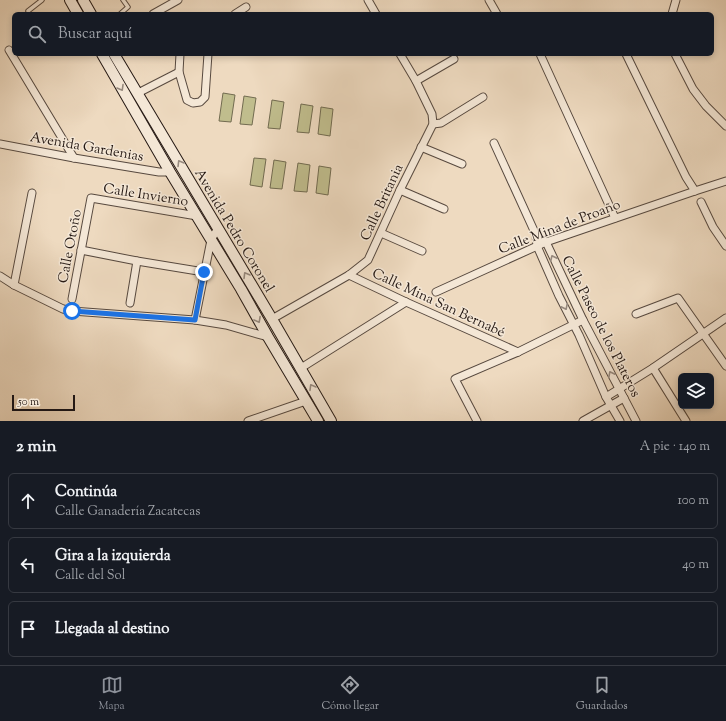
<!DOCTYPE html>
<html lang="es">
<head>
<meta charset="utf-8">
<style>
	body { margin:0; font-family:"Sorts Mill Goudy",serif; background:#242831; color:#f1f3f6 }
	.controls { position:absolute; right:12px; bottom:12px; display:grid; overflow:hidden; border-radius:6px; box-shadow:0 2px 6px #0003 }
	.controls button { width:36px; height:36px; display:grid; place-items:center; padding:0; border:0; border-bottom:1px solid #363941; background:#171b24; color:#f1f3f6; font:20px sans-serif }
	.scale { position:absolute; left:12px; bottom:10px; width:63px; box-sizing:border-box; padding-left:4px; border:2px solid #251914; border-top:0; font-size:11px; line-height:14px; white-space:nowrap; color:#251914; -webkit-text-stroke:3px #f4e7d6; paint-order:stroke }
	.stop { position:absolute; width:12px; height:12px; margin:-9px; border:3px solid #1a73e8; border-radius:50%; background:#fff }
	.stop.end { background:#1a73e8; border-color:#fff; box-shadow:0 1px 4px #0008 }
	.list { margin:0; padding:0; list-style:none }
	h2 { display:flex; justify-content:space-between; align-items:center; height:52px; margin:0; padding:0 16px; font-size:17px }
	h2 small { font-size:13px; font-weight:400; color:#9ea1a6 }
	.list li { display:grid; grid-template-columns:26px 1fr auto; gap:12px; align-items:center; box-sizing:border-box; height:56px; margin:0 8px 8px; padding:0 8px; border:1px solid #363941; border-radius:6px }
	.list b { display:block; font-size:15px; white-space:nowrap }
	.list p { margin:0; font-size:13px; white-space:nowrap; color:#9ea1a6 }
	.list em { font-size:13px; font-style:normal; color:#9ea1a6 }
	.icon { flex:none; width:22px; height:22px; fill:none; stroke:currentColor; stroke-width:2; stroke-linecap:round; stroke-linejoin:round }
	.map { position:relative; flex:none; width:726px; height:421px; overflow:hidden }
	.search { position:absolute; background:#171b24; box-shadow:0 2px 6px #0003; left:12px; right:12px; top:12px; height:44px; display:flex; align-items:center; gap:10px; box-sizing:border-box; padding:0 14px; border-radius:6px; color:#9ea1a6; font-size:15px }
	.sheet { height:244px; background:#171b24 }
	nav { display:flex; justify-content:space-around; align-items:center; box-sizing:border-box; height:56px; border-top:1px solid #363941; background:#171b24; font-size:11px; color:#9ea1a6 }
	nav a { display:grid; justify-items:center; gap:2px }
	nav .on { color:#8c9099 }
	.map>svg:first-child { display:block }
	.garden { fill:#c0bd8d; stroke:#726b50 }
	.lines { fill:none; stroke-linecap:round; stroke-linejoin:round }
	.service-casing { stroke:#57493f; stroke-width:5.5 }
	.minor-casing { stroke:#57493f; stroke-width:9 }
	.secondary-casing { stroke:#251914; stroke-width:12 }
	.service { stroke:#f4e7d6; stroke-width:3.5 }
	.minor { stroke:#f4e7d6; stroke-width:7 }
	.secondary { stroke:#f4e7d6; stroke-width:10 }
	.oneway { stroke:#978a7f }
	.route { stroke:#1a73e8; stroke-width:5 }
	.labels { text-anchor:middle; stroke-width:3; stroke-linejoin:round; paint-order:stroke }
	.street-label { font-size:14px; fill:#251914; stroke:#f4e7d6 }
</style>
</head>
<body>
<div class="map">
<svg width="726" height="421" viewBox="0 0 726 421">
	<rect width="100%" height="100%" fill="#eedac0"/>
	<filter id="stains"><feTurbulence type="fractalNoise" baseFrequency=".005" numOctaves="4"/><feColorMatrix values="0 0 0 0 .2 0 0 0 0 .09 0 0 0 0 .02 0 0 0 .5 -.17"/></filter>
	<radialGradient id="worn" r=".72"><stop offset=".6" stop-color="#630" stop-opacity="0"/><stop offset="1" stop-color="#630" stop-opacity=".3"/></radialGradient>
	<!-- garden -->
	<g class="garden">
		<path d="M223 93 235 95 231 122 219 121Z"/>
		<path d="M244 96 256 98 252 125 240 124Z"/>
		<path d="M272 100 284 102 280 129 268 128Z"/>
		<path d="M301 104 313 106 309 133 297 132Z"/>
		<path d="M321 107 333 109 330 136 318 134Z"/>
		<path d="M254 158 266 159 262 187 250 185Z"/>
		<path d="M274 160 286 162 282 189 270 188Z"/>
		<path d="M298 163 310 165 307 192 294 191Z"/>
		<path d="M319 166 331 168 328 195 316 193Z"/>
	</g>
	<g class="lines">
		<defs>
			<g id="service">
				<path d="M28 11 42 0"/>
				<path d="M120 14 128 7 123 0"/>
			</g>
			<g id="minor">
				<path d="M368 0 376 14"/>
				<path d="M489 0 497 14"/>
				<path d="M153 14 178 0"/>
				<path d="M235 14 246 7"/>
				<path d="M672 14 676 0"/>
				<path d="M9 50 74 158"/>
				<path d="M180 54 179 72 187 100 193 103 200 102 205 97 208 54"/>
				<path d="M540 54 615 218"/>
				<path d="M626 54 686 177 695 191"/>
				<path d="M675 54 693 89 706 106 726 126"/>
				<path d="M416 81 454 59"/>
				<path d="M138 93 179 72"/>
				<path d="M433 124 441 123 483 97"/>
				<path d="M494 143 536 235 537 246 559 296 579 335 606 397 620 421"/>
				<path d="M0 144 74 158 159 172H170"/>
				<path d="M421 147 462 164"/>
				<path d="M400 190 444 209"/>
				<path d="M701 202 713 227 726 246"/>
				<path d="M381 233 422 251"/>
				<path d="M542 240 546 242 583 320 636 421"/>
				<path d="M81 250 137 261 204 272"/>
				<path d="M349 275 406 302 518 352"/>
				<path d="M0 276 14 285 63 309 72 311 195 320 226 325 268 337"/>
				<path d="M14 285 32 193"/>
				<path d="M436 292 546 242 695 191 726 181"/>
				<path d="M72 299 91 198 197 216"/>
				<path d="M130 303 137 261"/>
				<path d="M636 314 678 298 726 366"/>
				<path d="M272 319 349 275 368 260 400 190 433 124 432 114 416 81 400 54"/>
				<path d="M195 320 211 240 218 228"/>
				<path d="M301 368 406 302"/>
				<path d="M653 368 686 421"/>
				<path d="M606 397 653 368 726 318"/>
				<path d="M248 421 306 401"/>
				<path d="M477 421 455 379 518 352 583 320"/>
				<path d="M583 421 624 398"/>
			</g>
			<g id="secondary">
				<path d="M70 0 78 14"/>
				<path d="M83 0 91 14"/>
				<path d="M102 54 170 172 241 289 268 337 318 421"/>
				<path d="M114 54 272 319 331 421"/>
			</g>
		</defs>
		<!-- service casing -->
		<use href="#service" class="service-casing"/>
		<!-- minor casing -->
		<use href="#minor" class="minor-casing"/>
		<!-- secondary casing -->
		<use href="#secondary" class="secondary-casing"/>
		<!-- service -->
		<use href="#service" class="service"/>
		<!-- minor -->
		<use href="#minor" class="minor"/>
		<!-- secondary -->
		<use href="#secondary" class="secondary"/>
	</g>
	<!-- one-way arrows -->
	<defs><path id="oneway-chevron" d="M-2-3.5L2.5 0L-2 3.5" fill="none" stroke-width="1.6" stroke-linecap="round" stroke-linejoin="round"/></defs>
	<g class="oneway">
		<use href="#oneway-chevron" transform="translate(121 88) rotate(60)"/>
		<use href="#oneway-chevron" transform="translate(180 163) rotate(-121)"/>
		<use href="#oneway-chevron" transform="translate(553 258) rotate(-115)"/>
		<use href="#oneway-chevron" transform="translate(246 275) rotate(-121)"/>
		<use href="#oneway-chevron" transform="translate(565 307) rotate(64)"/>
		<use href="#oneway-chevron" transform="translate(258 320) rotate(61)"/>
		<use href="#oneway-chevron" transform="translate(611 374) rotate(-117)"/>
		<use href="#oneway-chevron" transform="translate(312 387) rotate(-120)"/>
	</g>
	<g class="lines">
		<!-- route -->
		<path class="route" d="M72 311 195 320 204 272"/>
	</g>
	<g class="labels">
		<!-- street labels -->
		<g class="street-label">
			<text transform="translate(87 146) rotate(10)" y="5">Avenida Gardenias</text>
			<text transform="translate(146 194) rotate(9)" y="5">Calle Invierno</text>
			<text transform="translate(381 202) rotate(-65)" y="5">Calle Britania</text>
			<text transform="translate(559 226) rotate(-21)" y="5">Calle Mina de Proaño</text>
			<text transform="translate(235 230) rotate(59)" y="5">Avenida Pedro Coronel</text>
			<text transform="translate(69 246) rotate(-79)" y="5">Calle Otoño</text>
			<text transform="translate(439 302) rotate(25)" y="5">Calle Mina San Bernabé</text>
			<text transform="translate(602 326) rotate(63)" y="5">Calle Paseo de los Plateros</text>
		</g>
	</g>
	<rect width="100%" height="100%" filter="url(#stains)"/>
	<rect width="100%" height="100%" fill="url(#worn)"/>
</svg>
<div class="controls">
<button><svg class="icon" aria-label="layers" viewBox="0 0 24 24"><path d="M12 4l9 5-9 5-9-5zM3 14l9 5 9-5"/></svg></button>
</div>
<div class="scale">50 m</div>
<div class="stop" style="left:72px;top:311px"></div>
<div class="stop end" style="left:204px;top:272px"></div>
<div class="search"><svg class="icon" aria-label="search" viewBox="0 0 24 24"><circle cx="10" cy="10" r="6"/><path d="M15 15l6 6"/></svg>Buscar aquí</div>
</div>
<section class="sheet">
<h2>2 min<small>A pie · 140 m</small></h2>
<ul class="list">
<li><svg class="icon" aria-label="ahead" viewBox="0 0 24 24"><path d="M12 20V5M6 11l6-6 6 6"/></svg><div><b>Continúa</b><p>Calle Ganadería Zacatecas</p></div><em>100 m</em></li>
<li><svg class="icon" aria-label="left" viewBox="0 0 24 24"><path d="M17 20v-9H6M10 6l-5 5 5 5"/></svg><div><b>Gira a la izquierda</b><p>Calle del Sol</p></div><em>40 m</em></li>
<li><svg class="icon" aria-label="arrive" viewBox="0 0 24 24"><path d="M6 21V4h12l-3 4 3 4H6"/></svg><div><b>Llegada al destino</b></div></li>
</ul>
</section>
<nav>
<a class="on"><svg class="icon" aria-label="map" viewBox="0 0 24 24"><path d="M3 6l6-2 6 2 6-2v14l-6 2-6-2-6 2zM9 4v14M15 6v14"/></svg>Mapa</a>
<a><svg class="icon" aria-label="directions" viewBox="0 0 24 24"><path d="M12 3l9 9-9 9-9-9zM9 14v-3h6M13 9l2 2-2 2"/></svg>Cómo llegar</a>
<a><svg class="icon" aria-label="saved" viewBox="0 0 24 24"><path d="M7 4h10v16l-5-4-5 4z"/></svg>Guardados</a>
</nav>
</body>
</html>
